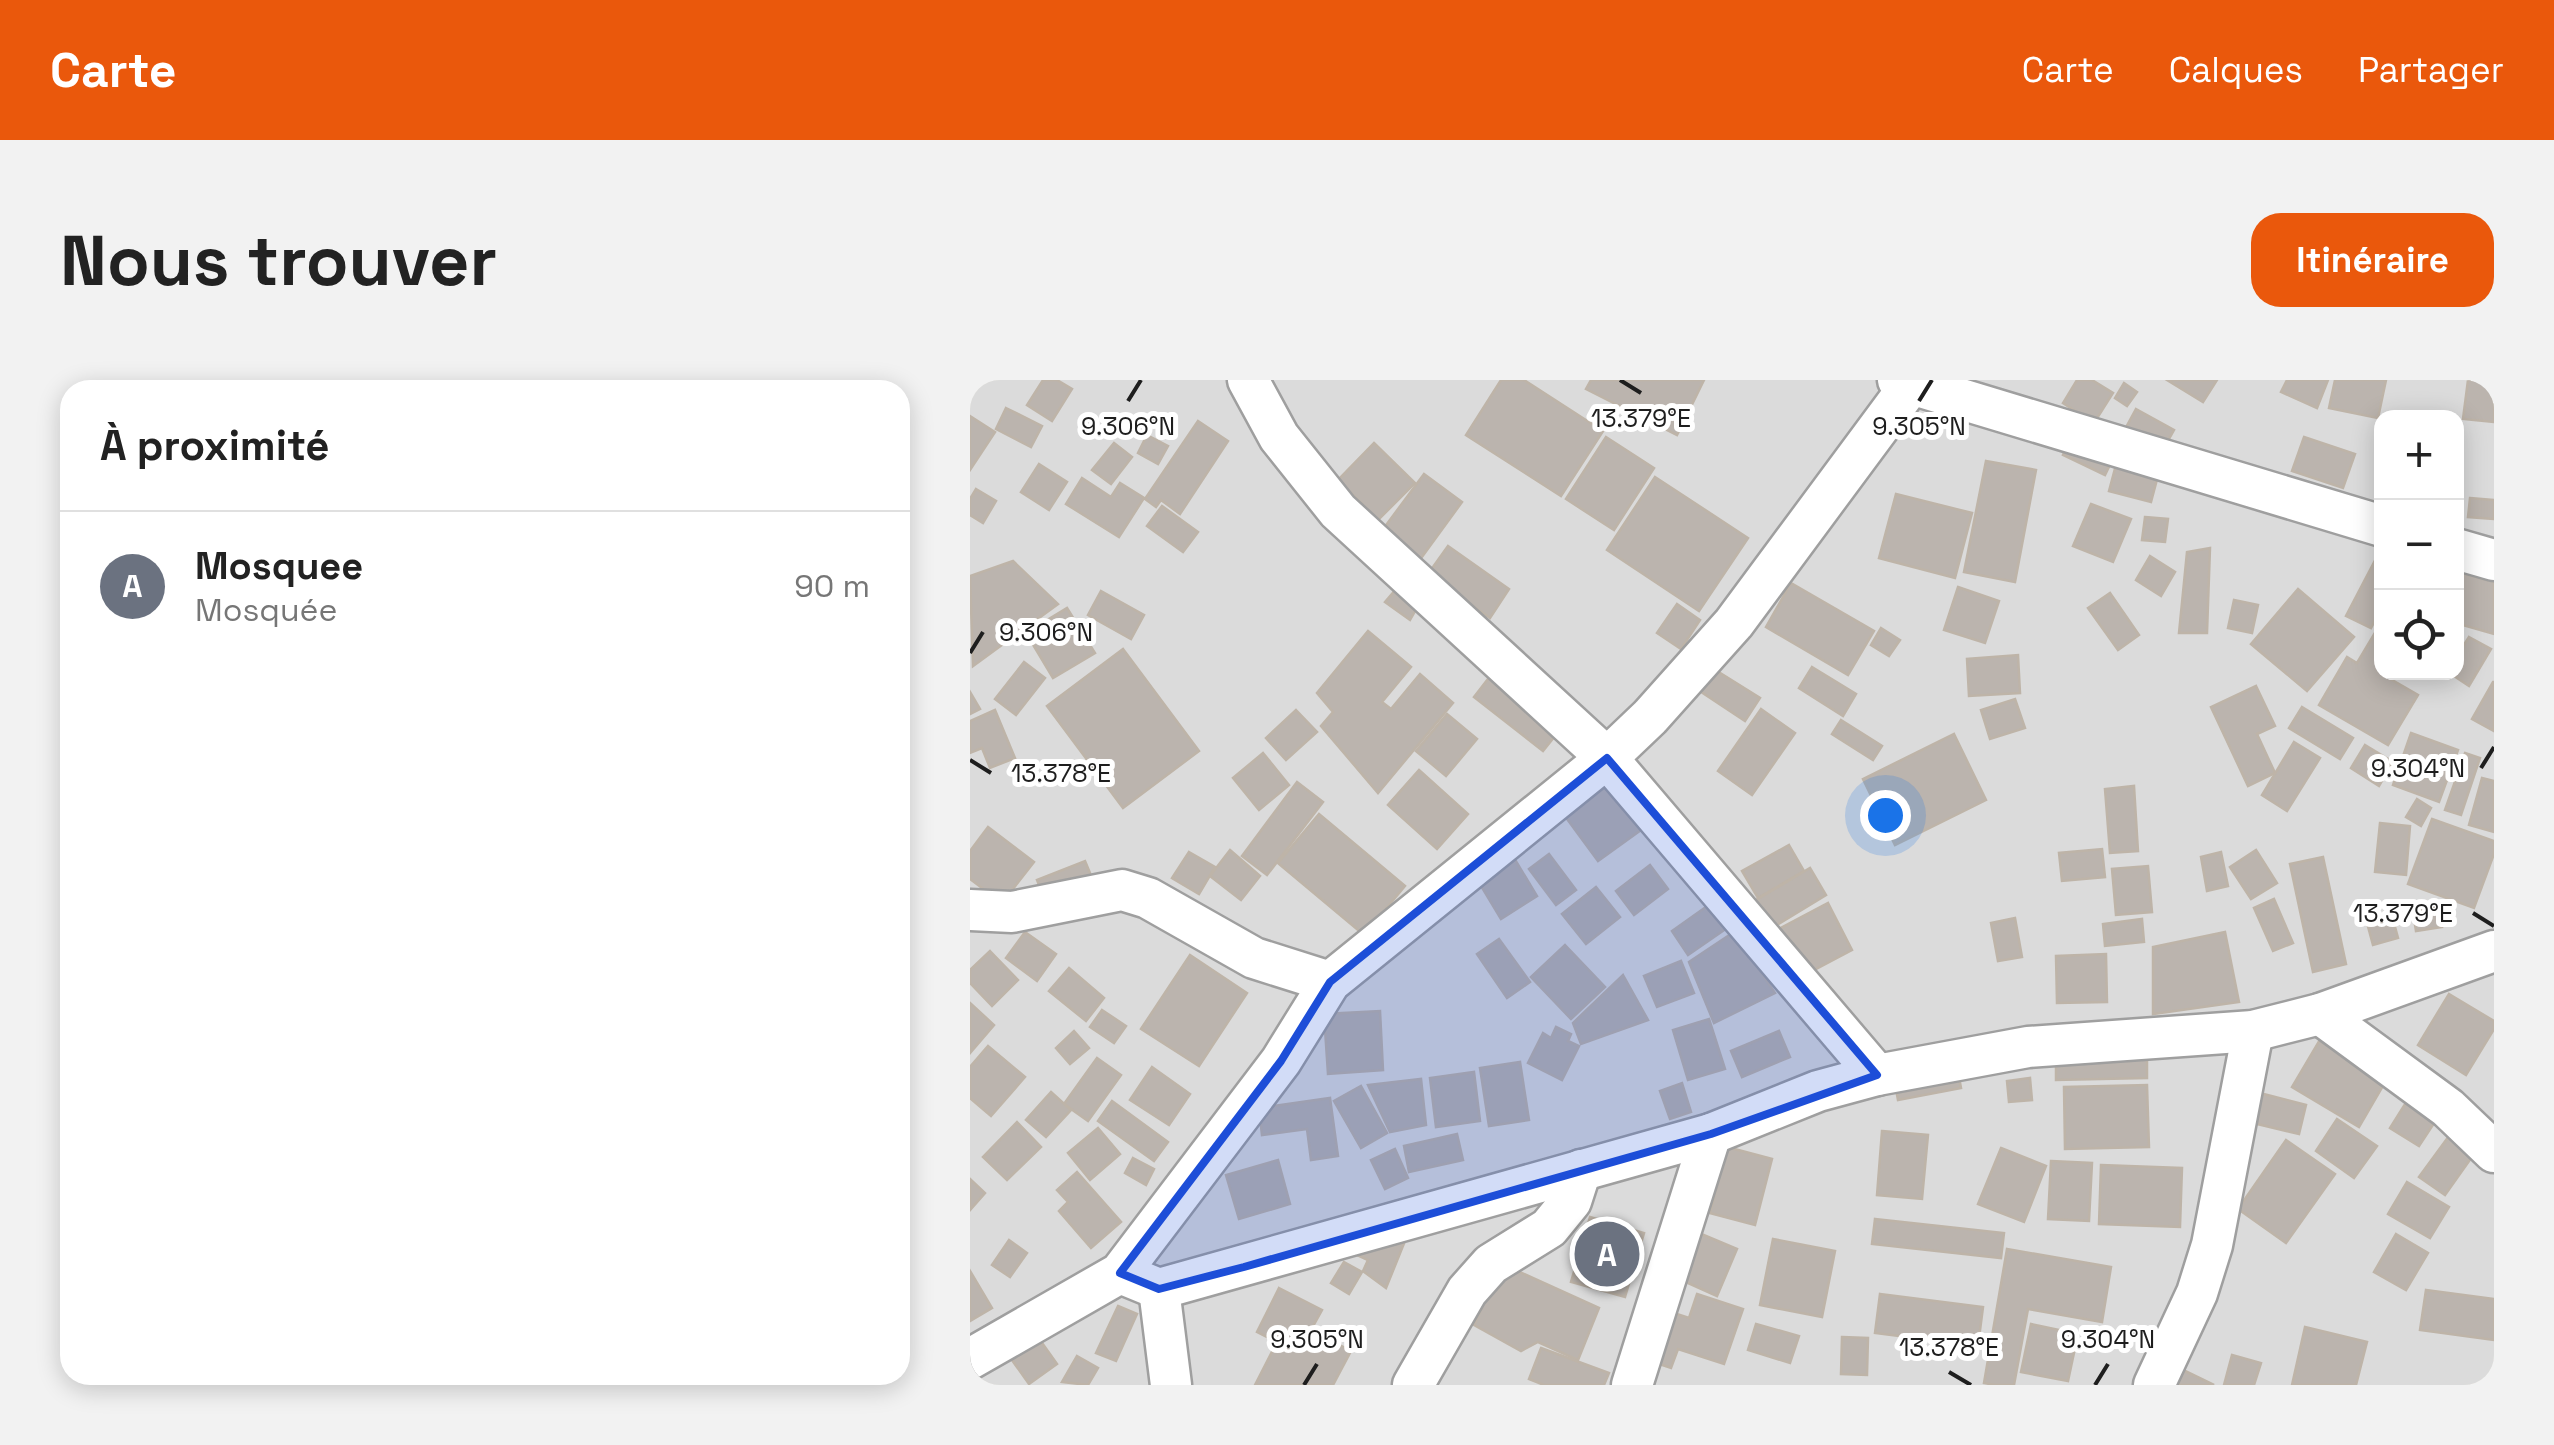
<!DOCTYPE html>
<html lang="fr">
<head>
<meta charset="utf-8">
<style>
	body { margin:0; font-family:"Space Grotesk",sans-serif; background:#f2f2f2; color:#222 }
	.controls { position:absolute; right:30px; top:30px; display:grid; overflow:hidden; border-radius:20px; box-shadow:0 5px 25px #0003 }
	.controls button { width:90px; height:90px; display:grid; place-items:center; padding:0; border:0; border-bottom:2px solid #e0e0e0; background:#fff; color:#222; font:50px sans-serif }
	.you { position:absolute; left:915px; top:435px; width:35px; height:35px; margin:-25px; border:8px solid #fff; border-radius:50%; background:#1a73e8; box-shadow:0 0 0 15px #1a73e833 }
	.badge { display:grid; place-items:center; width:65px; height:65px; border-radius:50%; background:#ea580c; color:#fff; font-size:32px; font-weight:700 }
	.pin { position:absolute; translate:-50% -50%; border:5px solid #fff; box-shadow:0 2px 10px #0006 }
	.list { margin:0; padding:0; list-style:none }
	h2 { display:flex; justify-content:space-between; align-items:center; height:130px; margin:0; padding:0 40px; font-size:42px }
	h2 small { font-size:32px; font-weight:400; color:#767676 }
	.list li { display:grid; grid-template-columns:65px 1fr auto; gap:30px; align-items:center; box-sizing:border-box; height:150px; padding:0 40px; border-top:2px solid #e0e0e0 }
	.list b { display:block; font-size:38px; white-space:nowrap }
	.list p { margin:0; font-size:32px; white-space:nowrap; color:#767676 }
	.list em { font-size:32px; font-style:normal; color:#767676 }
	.icon { flex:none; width:55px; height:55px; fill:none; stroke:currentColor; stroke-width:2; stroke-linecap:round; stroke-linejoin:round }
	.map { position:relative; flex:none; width:1524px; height:1005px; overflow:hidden; border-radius:30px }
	header { display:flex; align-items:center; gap:60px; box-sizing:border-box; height:140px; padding:0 50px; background:#ea580c; color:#fff }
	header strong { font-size:48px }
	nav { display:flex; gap:55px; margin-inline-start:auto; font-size:35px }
	.intro { display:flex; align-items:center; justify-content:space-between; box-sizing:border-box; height:240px; padding:0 60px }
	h1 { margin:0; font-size:70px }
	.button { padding:25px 45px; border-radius:30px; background:#ea580c; color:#fff; font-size:35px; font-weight:700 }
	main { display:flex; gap:60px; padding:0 60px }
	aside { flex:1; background:#fff; border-radius:30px; box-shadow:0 5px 25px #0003 }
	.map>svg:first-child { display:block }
	.residential { fill:#dbdbdb; fill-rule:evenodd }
	.building { fill:#bbb4ae; stroke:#beb4a8; stroke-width:2.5 }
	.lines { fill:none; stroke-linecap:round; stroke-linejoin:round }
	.minor-casing { stroke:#9f9f9f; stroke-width:45 }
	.minor { stroke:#fff; stroke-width:40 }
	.marked { fill:#1d4ed8; fill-opacity:0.2; stroke:#1d4ed8; stroke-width:8; stroke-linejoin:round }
	.ticks { fill:none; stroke:#1e1e1e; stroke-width:4 }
	.ticks-label { font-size:25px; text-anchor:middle; fill:#1e1e1e; stroke:#fff; stroke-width:10; stroke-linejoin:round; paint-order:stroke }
</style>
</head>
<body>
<header>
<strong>Carte</strong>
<nav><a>Carte</a><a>Calques</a><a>Partager</a></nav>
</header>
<div class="intro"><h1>Nous trouver</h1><a class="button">Itinéraire</a></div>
<main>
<aside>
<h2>À proximité<small></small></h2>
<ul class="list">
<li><span class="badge" style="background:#6b7280">A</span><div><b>Mosquee</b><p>Mosquée</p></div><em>90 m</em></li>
</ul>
</aside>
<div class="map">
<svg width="1524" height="1005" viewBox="0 0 1524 1005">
	<rect width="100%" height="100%" fill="#eeece4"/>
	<!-- residential -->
	<path class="residential" d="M0 0H1524V1005H0ZM1412 38H1486V292H1412Z"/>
	<!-- building -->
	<g class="building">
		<path d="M73 0H87L102 9 82 41 57 25Z"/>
		<path d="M531 0H554L633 51 591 116 496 55Z"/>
		<path d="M621 0H734L707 55 616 9Z"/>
		<path d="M1107 0H1122L1143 13 1124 43 1093 23Z"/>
		<path d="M1197 0H1247L1233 22Z"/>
		<path d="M1317 0H1358L1347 28 1311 12Z"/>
		<path d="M1365 0H1416L1408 38 1359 28Z"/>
		<path d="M1498 0H1524V42L1493 39Z"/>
		<path d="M1154 3 1167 12 1157 26 1145 18Z"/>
		<path d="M36 28 72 46 61 67 26 49Z"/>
		<path d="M1166 29 1204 50 1191 73 1153 53Z"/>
		<path d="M0 36 25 52 0 90Z"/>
		<path d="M228 41 258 61 210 134 191 120 186 127 175 119Z"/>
		<path d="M1103 54 1145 74 1135 95 1093 75Z"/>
		<path d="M177 55 198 66 188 84 168 73Z"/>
		<path d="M636 57 684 88 644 150 596 119Z"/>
		<path d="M1334 57 1385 74 1373 108 1322 91Z"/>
		<path d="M144 63 162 77 141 104 122 90Z"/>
		<path d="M404 63 445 103 408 140 368 100Z"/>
		<path d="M1016 81 1066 90 1045 202 994 192Z"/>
		<path d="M1147 81 1189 92 1181 122 1139 111Z"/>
		<path d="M69 84 97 102 79 130 51 112Z"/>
		<path d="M454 94 492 122 449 181 411 152Z"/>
		<path d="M685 97 778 158 729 231 637 170Z"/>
		<path d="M112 98 141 117 150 103 174 118 149 157 96 124Z"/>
		<path d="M6 109 26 121 13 143 0 135V119Z"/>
		<path d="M926 114 1002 133 985 198 909 178Z"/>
		<path d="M1500 118 1524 120V139L1498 137Z"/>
		<path d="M1121 124 1161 139 1143 182 1103 166Z"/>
		<path d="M192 126 228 152 213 172 177 146Z"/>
		<path d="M1175 137 1198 139 1195 162 1172 160Z"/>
		<path d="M478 166 539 209 520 238 458 194Z"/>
		<path d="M1412 167V227L1401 248 1376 236Z"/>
		<path d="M1240 168 1237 253H1209L1217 172Z"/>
		<path d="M1180 176 1205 192 1191 216 1166 200Z"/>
		<path d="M43 181 88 224 3 286 0 196Z"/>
		<path d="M1488 192 1524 202V254L1486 243Z"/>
		<path d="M433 201 453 217 440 240 415 222Z"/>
		<path d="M821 203 904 251 878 295 796 247Z"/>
		<path d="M988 207 1029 221 1015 263 974 250Z"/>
		<path d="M1328 209 1384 257 1337 311 1281 264Z"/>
		<path d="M131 211 174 235 161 259 118 235Z"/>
		<path d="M1140 213 1169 255 1148 270 1118 228Z"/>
		<path d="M1264 220 1288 225 1282 253 1258 248Z"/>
		<path d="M707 224 730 240 711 269 687 253Z"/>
		<path d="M97 228 125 273 83 298 56 253Z"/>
		<path d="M1412 241V292H1420L1417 297 1448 315 1418 365 1349 325 1377 277 1387 283Z"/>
		<path d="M911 248 930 260 919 276 901 265Z"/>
		<path d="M398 251 441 287 412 322 421 329 450 294 483 323 408 413 351 346 363 332 347 313Z"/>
		<path d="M1499 257 1521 269 1499 306 1478 292H1486V277Z"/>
		<path d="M153 269 229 371 153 428 77 326Z"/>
		<path d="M1048 275 1050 313 999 316 997 279Z"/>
		<path d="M54 282 75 298 46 335 25 319Z"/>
		<path d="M528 286 597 341 573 371 504 317Z"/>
		<path d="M739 286 790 318 775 341 725 308Z"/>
		<path d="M842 287 886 314 873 336 829 308Z"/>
		<path d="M1523 302H1524V351L1502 339Z"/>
		<path d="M1286 306 1305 346 1287 354 1305 393 1278 406 1241 327Z"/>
		<path d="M0 312 10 329 0 334Z"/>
		<path d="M1045 319 1055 348 1020 359 1011 330Z"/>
		<path d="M1332 327 1383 358 1370 379 1319 348Z"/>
		<path d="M791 329 825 353 782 415 748 391Z"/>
		<path d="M25 330 45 378 20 388 12 368 0 373V341Z"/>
		<path d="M326 330 347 352 316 380 296 358Z"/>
		<path d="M477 334 507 359 476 396 446 371Z"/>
		<path d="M871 340 912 366 903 380 862 354Z"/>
		<path d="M1441 353 1488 370 1469 422 1423 405Z"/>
		<path d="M984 354 1016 420 925 465 893 399Z"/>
		<path d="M1324 362 1350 378 1317 431 1292 415Z"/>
		<path d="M1395 365 1423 382 1409 406 1381 388Z"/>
		<path d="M293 373 319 405 289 430 263 398Z"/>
		<path d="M1495 373 1510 378 1491 435 1475 430Z"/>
		<path d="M449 390 498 434 467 469 418 425Z"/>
		<path d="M638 392 678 445 628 481 589 428Z"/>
		<path d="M1512 398 1524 401V452L1499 445Z"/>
		<path d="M327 402 353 422 297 495 272 476Z"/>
		<path d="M1164 406 1168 471 1140 473 1135 409Z"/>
		<path d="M1447 419 1461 428 1451 446 1436 437Z"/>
		<path d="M349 434 435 506 394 555 308 483Z"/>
		<path d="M1462 439 1524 461V474L1504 528 1438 504Z"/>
		<path d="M1410 443 1440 446 1436 495 1405 492Z"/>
		<path d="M18 447 64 482 32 523 0 499V471Z"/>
		<path d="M819 465 834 491 788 518 772 491Z"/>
		<path d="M1132 469 1135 497 1092 501 1089 473Z"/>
		<path d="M260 470 290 496 271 520 240 496Z"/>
		<path d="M1286 470 1307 503 1281 519 1260 487Z"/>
		<path d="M219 472 245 487 229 514 202 498Z"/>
		<path d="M1251 472 1258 506 1237 511 1231 477Z"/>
		<path d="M541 473 567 516 531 539 505 496Z"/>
		<path d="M579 474 606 510 586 525 559 489Z"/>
		<path d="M1353 477 1376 584 1343 592 1320 484Z"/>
		<path d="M115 481 125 505 77 525 67 500Z"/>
		<path d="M680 485 698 509 664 535 646 511Z"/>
		<path d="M1178 486 1182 532 1146 535 1142 489Z"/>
		<path d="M840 488 856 515 802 548 786 520Z"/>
		<path d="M626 507 650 537 616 564 592 534Z"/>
		<path d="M1304 519 1323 563 1303 571 1284 528Z"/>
		<path d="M743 522 760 546 718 575 702 551Z"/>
		<path d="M858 523 882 570 827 599 803 552Z"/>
		<path d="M1469 527 1472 547 1446 551 1443 532Z"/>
		<path d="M1421 532 1428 558 1403 565 1396 539Z"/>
		<path d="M1045 538 1052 577 1028 581 1021 543Z"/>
		<path d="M1172 539 1174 562 1135 566 1133 544Z"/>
		<path d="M55 552 86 574 67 601 36 578Z"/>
		<path d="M764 552 805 613 744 643 719 582Z"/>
		<path d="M1255 552 1269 622 1183 634V567Z"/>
		<path d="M529 559 560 602 537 618 507 574Z"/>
		<path d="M595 565 635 607 601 639 561 597Z"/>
		<path d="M20 571 48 600 22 626 0 603V590Z"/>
		<path d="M1136 574 1137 622 1087 623 1086 576Z"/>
		<path d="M220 575 277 613 229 686 171 649Z"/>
		<path d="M711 581 724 613 687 627 674 596Z"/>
		<path d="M99 588 134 618 116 641 79 611Z"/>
		<path d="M653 595 678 640 611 664 603 643Z"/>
		<path d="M1479 614 1524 641V649L1496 695 1448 665Z"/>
		<path d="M0 623 24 645 0 673Z"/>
		<path d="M132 630 156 646 144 663 120 647Z"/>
		<path d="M410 631 413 690 358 694 354 634Z"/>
		<path d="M739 639 755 689 718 700 703 650Z"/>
		<path d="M586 647 601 654 598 661 609 666 592 700 558 683 573 653 581 658Z"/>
		<path d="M104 651 119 668 100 684 86 668Z"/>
		<path d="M809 651 820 677 772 697 761 671Z"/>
		<path d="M1354 653 1421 692 1389 747 1322 707Z"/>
		<path d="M18 666 55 697 21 736 0 718V687Z"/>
		<path d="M1177 669V698L1086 700V672Z"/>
		<path d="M985 675 991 708 928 720 922 687Z"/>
		<path d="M127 678 151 695 118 741 94 724Z"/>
		<path d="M550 682 559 740 519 746 510 688Z"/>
		<path d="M182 687 220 714 199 745 160 720Z"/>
		<path d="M504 692 510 741 466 747 460 698Z"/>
		<path d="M1060 698 1062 720 1039 722 1037 701Z"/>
		<path d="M451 699 456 745 420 752 398 705Z"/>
		<path d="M712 703 721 732 700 739 690 711Z"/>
		<path d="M1177 705 1179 767 1095 769 1094 707Z"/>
		<path d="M391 706 417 753 391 768 364 721Z"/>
		<path d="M81 712 101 730 76 757 56 740Z"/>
		<path d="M1286 712 1336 725 1329 754 1279 742Z"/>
		<path d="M360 718 368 776 341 780 337 749 292 755 289 728Z"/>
		<path d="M142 721 198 762 184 781 128 741Z"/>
		<path d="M1437 721 1466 740 1449 766 1420 748Z"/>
		<path d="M1367 739 1407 766 1384 798 1346 771Z"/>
		<path d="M47 742 71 767 37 800 13 777Z"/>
		<path d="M128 748 150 774 120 800 98 773Z"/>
		<path d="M912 751 958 755 952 819 907 815Z"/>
		<path d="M487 754 493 780 439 792 434 766Z"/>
		<path d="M1479 756 1504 774 1475 815 1449 797Z"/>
		<path d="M1316 760 1365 794 1316 863 1268 829Z"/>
		<path d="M757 767 802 779 785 845 740 833Z"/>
		<path d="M1031 768 1076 786 1054 842 1008 824Z"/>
		<path d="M425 769 438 798 415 809 401 780Z"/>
		<path d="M163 778 184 789 176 805 155 793Z"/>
		<path d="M308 780 320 824 269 839 256 795Z"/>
		<path d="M1081 781 1122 783 1119 841 1078 839Z"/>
		<path d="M1131 785 1212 788 1210 847 1129 844Z"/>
		<path d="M107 792 151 842 121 868 89 831 98 822 87 810Z"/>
		<path d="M0 799 15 813 0 830Z"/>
		<path d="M1437 802 1479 827 1460 858 1418 834Z"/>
		<path d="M620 837 674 853 655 917 601 902Z"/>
		<path d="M905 839 1034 853 1031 878 902 864Z"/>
		<path d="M392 841 435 861 416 908 393 891 398 880 378 871Z"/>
		<path d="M717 848 767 869 747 916 698 894Z"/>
		<path d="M1426 854 1458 873 1436 910 1404 892Z"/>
		<path d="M803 859 865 871 852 937 790 925Z"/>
		<path d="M39 860 57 873 40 897 22 885Z"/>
		<path d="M1037 869 1141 887 1132 942 1058 929 1044 1005H1025L1014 1003Z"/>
		<path d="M374 882 392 892 379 914 361 903Z"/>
		<path d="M532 884 629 928 608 980 568 962 551 971 504 945Z"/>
		<path d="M0 891 22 928 0 941Z"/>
		<path d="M309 908 352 930 341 950 381 971 363 1005H285L307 962 287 952Z"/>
		<path d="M1456 910 1524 919V960L1450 950Z"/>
		<path d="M727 914 773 929 754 984 708 969 701 988 671 978 689 928 719 938Z"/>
		<path d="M910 914 1013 927 1008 966 905 953Z"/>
		<path d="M148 926 167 934 146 981 126 973Z"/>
		<path d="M786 944 829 956 820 983 778 970Z"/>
		<path d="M1061 944 1108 954 1098 1001 1051 992Z"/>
		<path d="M60 946 87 984 59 1004 32 966Z"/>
		<path d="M1335 947 1397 962 1386 1005H1322Z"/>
		<path d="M872 957 898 958 897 995 871 994Z"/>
		<path d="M571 968 639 993 634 1005H574L559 999Z"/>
		<path d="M1262 975 1291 983 1284 1005H1254Z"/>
		<path d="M107 976 128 988 118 1005 92 1002Z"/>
		<path d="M1213 990 1244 1005H1206Z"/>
	</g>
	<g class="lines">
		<defs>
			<g id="minor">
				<path d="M278 0 309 57 368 131 637 378 907 695"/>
				<path d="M928 0 1412 146"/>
				<path d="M1486 169 1524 180"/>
				<path d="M0 530 42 532 152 510 178 518 284 578 360 602"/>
				<path d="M1350 634 1478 728 1524 772"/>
				<path d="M150 893 189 909 741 754 848 711 907 695 1058 667 1283 651 1350 634 1524 571"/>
				<path d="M189 909 201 1005"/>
				<path d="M0 979 150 893 311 681 360 602 637 378 680 337 764 243 944 0"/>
				<path d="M443 1005 497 911 521 884 579 848 601 821 611 790"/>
				<path d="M662 1005 741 754"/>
				<path d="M1184 1005 1227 913 1242 865 1283 651"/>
			</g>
		</defs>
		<!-- minor casing -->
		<use href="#minor" class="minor-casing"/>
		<!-- minor -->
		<use href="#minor" class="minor"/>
	</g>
	<!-- marked area -->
	<path class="marked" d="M637 378 907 695 741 754 274 887 189 909 150 893 311 681 360 602Z"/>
	<!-- ticks -->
	<path class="ticks" d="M650 0 671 13M158 21 171 0M949 21 962 0M0 273 13 252M0 380 21 393M1511 388 1524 367M1503 533 1524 546M979 992 1001 1005M334 1005 347 984M1125 1005 1138 984"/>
	<g class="ticks-label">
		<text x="671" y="47">13.379°E</text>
		<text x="158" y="55">9.306°N</text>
		<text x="949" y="55">9.305°N</text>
		<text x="76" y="261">9.306°N</text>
		<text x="1448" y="397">9.304°N</text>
		<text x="91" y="402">13.378°E</text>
		<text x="1433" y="542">13.379°E</text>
		<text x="347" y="968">9.305°N</text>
		<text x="1138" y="968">9.304°N</text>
		<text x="979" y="976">13.378°E</text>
	</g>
</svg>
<div class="controls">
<button>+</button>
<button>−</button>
<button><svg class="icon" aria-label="locate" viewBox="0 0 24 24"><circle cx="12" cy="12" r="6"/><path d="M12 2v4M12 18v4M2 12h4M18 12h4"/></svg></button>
</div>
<div class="you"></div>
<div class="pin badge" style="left:637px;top:874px;background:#6b7280">A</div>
</div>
</main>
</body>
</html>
